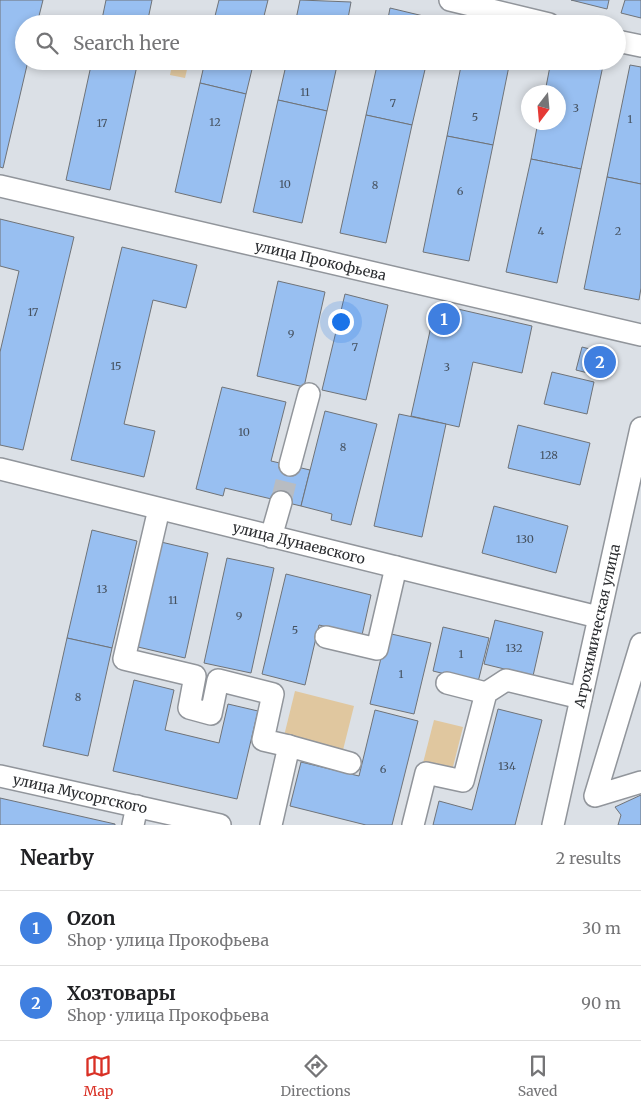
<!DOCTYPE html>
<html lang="en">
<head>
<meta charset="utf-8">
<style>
	body { margin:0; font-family:Merriweather,serif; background:#f2f2f2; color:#202124 }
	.compass { position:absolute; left:521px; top:85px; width:45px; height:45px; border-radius:50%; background:#fff; box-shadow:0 2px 8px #0003; rotate:196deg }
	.you { position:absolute; left:340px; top:321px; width:18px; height:18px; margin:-12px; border:4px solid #fff; border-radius:50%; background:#1a73e8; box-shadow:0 0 0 8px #1a73e833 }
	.badge { display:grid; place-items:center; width:32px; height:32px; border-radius:50%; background:#d93025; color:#fff; font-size:16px; font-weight:700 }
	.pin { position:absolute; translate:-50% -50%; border:2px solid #fff; box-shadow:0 1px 5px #0006 }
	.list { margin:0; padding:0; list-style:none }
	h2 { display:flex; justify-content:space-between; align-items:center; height:65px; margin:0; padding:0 20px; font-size:21px }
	h2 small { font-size:16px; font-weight:400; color:#757577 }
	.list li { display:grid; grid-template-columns:32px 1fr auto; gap:15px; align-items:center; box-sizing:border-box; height:75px; padding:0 20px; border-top:1px solid #e0e0e0 }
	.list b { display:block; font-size:19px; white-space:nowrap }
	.list p { margin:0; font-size:16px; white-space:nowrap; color:#757577 }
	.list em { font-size:16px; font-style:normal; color:#757577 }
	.icon { flex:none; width:28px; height:28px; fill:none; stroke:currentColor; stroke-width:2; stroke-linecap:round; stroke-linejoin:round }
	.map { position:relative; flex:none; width:641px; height:825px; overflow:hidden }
	.search { position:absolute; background:#fff; box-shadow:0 2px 8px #0003; left:15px; right:15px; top:15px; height:55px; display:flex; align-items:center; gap:12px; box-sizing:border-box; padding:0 18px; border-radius:28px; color:#757577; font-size:19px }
	.sheet { height:215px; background:#fff }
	nav { display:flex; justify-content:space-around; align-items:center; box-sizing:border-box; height:70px; border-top:1px solid #e0e0e0; background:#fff; font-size:14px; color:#757577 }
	nav a { display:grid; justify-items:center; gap:2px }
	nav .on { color:#d93025 }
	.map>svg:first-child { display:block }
	.green { fill:#e0c79f }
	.building { fill:#98bff1; stroke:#6f7378 }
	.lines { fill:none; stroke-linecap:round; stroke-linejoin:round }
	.minor-tunnel { stroke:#b8bcc2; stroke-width:21; stroke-dasharray:21 11; stroke-linecap:butt }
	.minor-casing { stroke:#91959b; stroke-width:24 }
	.minor { stroke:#fff; stroke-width:21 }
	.labels { text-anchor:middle; stroke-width:4.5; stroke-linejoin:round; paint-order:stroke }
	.number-label { font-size:11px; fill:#465260 }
	.street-label { font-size:14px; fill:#2b2d30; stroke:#dbe0e6 }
</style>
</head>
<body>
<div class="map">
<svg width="641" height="825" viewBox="0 0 641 825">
	<rect width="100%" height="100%" fill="#dbe0e6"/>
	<!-- green -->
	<g class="green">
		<path d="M183 16 198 19 197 24H181Z"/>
		<path d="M173 61H189L185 78 170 75Z"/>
		<path d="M295 691 354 706 343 750 284 736Z"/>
		<path d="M434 720 463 727 452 771 423 763Z"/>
	</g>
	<!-- building -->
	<g class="building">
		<path d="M0 0H43L37 24H24V61H28L3 168 0 167Z"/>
		<path d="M106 0H152L147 24H101Z"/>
		<path d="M219 0H268L262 24H213Z"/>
		<path d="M300 0 351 2 347 24H295Z"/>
		<path d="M571 0H609L607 9Z"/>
		<path d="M625 0H641V18L621 13Z"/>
		<path d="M390 8 436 19 435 24H387Z"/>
		<path d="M92 61H138L110 190 66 180Z"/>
		<path d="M205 61H254L246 94 200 83Z"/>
		<path d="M287 61H338L327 111 278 100Z"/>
		<path d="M378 61H427L412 125 366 115Z"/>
		<path d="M462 61H510L493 145 447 136Z"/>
		<path d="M551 61H604L581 169 531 159 538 122H558V92H545Z"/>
		<path d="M630 65 641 67V184L607 177Z"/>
		<path d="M200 83 246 94 221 203 175 192Z"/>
		<path d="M278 100 327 111 302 223 253 212Z"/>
		<path d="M366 115 412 125 386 243 340 233Z"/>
		<path d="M447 136 493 145 469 261 423 252Z"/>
		<path d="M531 159 581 169 557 283 506 272Z"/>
		<path d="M607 177 641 184V288L639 300 584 289Z"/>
		<path d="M0 219 74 237 23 450 0 445V352L19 271 0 266Z"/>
		<path d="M122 247 197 265 186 308 153 300 124 424 155 431 144 477 71 460Z"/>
		<path d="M278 281 325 292 304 387 257 376Z"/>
		<path d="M345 294 388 305 366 400 322 390Z"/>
		<path d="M436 304 532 326 522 373 473 362 459 427 411 416Z"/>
		<path d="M582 347 614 355 608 378 576 370Z"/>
		<path d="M552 372 594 382 587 414 544 404Z"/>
		<path d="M222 387 286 402 271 461 310 470 301 506 225 488 223 496 196 489Z"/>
		<path d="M325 411 377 424 351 525 331 520 332 514 301 506Z"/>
		<path d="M399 414 446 424 422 537 374 526Z"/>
		<path d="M518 425 590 443 580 485 508 468Z"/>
		<path d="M494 506 568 526 556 573 482 553Z"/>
		<path d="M92 530 137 541 112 648 67 638Z"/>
		<path d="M161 542 208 553 185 658 138 647Z"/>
		<path d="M227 558 274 568 251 673 204 663Z"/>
		<path d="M286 574 371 595 362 635 319 625 305 685 262 674Z"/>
		<path d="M495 620 543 632 533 676 484 664Z"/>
		<path d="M443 627 489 638 478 682 433 671Z"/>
		<path d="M387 633 431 643 414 714 370 704Z"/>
		<path d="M67 638 112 648 88 756 43 746Z"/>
		<path d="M134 680 174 690 165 730 219 743 228 704 258 711 237 799 113 771Z"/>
		<path d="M498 709 542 720 515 825H433L439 801 472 810Z"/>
		<path d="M375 710 418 721 392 825H366L290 806 301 762 359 776Z"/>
		<path d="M641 795V825H618L621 815 615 807Z"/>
		<path d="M0 798 115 824V825H0Z"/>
	</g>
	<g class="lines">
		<!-- minor-tunnel -->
		<path class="minor-tunnel" d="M281 502 290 465"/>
		<defs>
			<g id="minor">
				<path d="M450 0 549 24"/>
				<path d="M617 41 641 46"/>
				<path id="s1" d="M0 186 641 335"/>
				<path d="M290 465 309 394"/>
				<path id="s2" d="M0 469 598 617"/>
				<path d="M159 509 124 659 195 676 189 708 211 714 218 680 273 694 263 740 289 746"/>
				<path d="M271 537 281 502"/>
				<path d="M326 637 377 649 396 567"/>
				<path d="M641 644 595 796 641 782"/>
				<path d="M447 683 486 693"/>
				<path id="s3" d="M0 776 220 825"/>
				<path d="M133 825 137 806"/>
				<path d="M271 825 289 746 350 763"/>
				<path d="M413 825 426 773 463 781 486 693 506 680 581 698"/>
				<path id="s4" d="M553 825 641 428"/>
			</g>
		</defs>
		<!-- minor casing -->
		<use href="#minor" class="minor-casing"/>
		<!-- minor -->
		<use href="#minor" class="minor"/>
	</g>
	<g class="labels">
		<!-- number labels -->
		<g class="number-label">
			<text x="305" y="96">11</text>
			<text x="393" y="107">7</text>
			<text x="576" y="112">3</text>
			<text x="475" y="121">5</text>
			<text x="630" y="123">1</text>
			<text x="215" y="126">12</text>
			<text x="102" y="127">17</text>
			<text x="285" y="188">10</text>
			<text x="375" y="189">8</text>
			<text x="460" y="195">6</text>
			<text x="541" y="235">4</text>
			<text x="618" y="235">2</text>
			<text x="33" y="316">17</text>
			<text x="291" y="338">9</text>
			<text x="355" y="351">7</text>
			<text x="116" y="370">15</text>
			<text x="447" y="371">3</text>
			<text x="244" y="436">10</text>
			<text x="343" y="451">8</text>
			<text x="549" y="459">128</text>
			<text x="525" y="543">130</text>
			<text x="102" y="593">13</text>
			<text x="173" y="604">11</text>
			<text x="239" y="620">9</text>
			<text x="295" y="634">5</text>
			<text x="514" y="652">132</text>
			<text x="461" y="658">1</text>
			<text x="401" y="678">1</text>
			<text x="78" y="701">8</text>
			<text x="507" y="770">134</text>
			<text x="383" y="773">6</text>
		</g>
		<!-- street labels -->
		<g class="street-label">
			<text dy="5" stroke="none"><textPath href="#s1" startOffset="329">улица Прокофьева</textPath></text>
			<text dy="5" stroke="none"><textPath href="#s2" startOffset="308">улица Дунаевского</textPath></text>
			<text dy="5" stroke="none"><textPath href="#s4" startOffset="204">Агрохимическая улица</textPath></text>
			<text dy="5" stroke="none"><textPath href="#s3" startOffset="82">улица Мусоргского</textPath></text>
		</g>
	</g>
</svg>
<svg class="compass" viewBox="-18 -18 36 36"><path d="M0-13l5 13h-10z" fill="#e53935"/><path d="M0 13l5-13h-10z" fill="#757577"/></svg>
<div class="you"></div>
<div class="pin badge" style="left:444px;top:319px;background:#3f7fe0">1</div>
<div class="pin badge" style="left:600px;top:362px;background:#3f7fe0">2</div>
<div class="search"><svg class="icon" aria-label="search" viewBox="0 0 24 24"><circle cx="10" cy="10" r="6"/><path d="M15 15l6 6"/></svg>Search here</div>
</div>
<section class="sheet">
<h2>Nearby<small>2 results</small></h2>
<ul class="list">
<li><span class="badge" style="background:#3f7fe0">1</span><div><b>Ozon</b><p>Shop · улица Прокофьева</p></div><em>30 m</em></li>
<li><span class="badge" style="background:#3f7fe0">2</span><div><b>Хозтовары</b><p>Shop · улица Прокофьева</p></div><em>90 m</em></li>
</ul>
</section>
<nav>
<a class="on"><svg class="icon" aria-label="map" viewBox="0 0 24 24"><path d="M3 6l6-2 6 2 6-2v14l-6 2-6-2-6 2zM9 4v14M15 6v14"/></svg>Map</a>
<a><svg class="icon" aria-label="directions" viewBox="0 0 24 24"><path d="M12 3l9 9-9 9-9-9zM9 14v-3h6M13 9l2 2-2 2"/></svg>Directions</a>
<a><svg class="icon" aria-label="saved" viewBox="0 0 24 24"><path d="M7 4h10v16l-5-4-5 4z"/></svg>Saved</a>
</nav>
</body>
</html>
